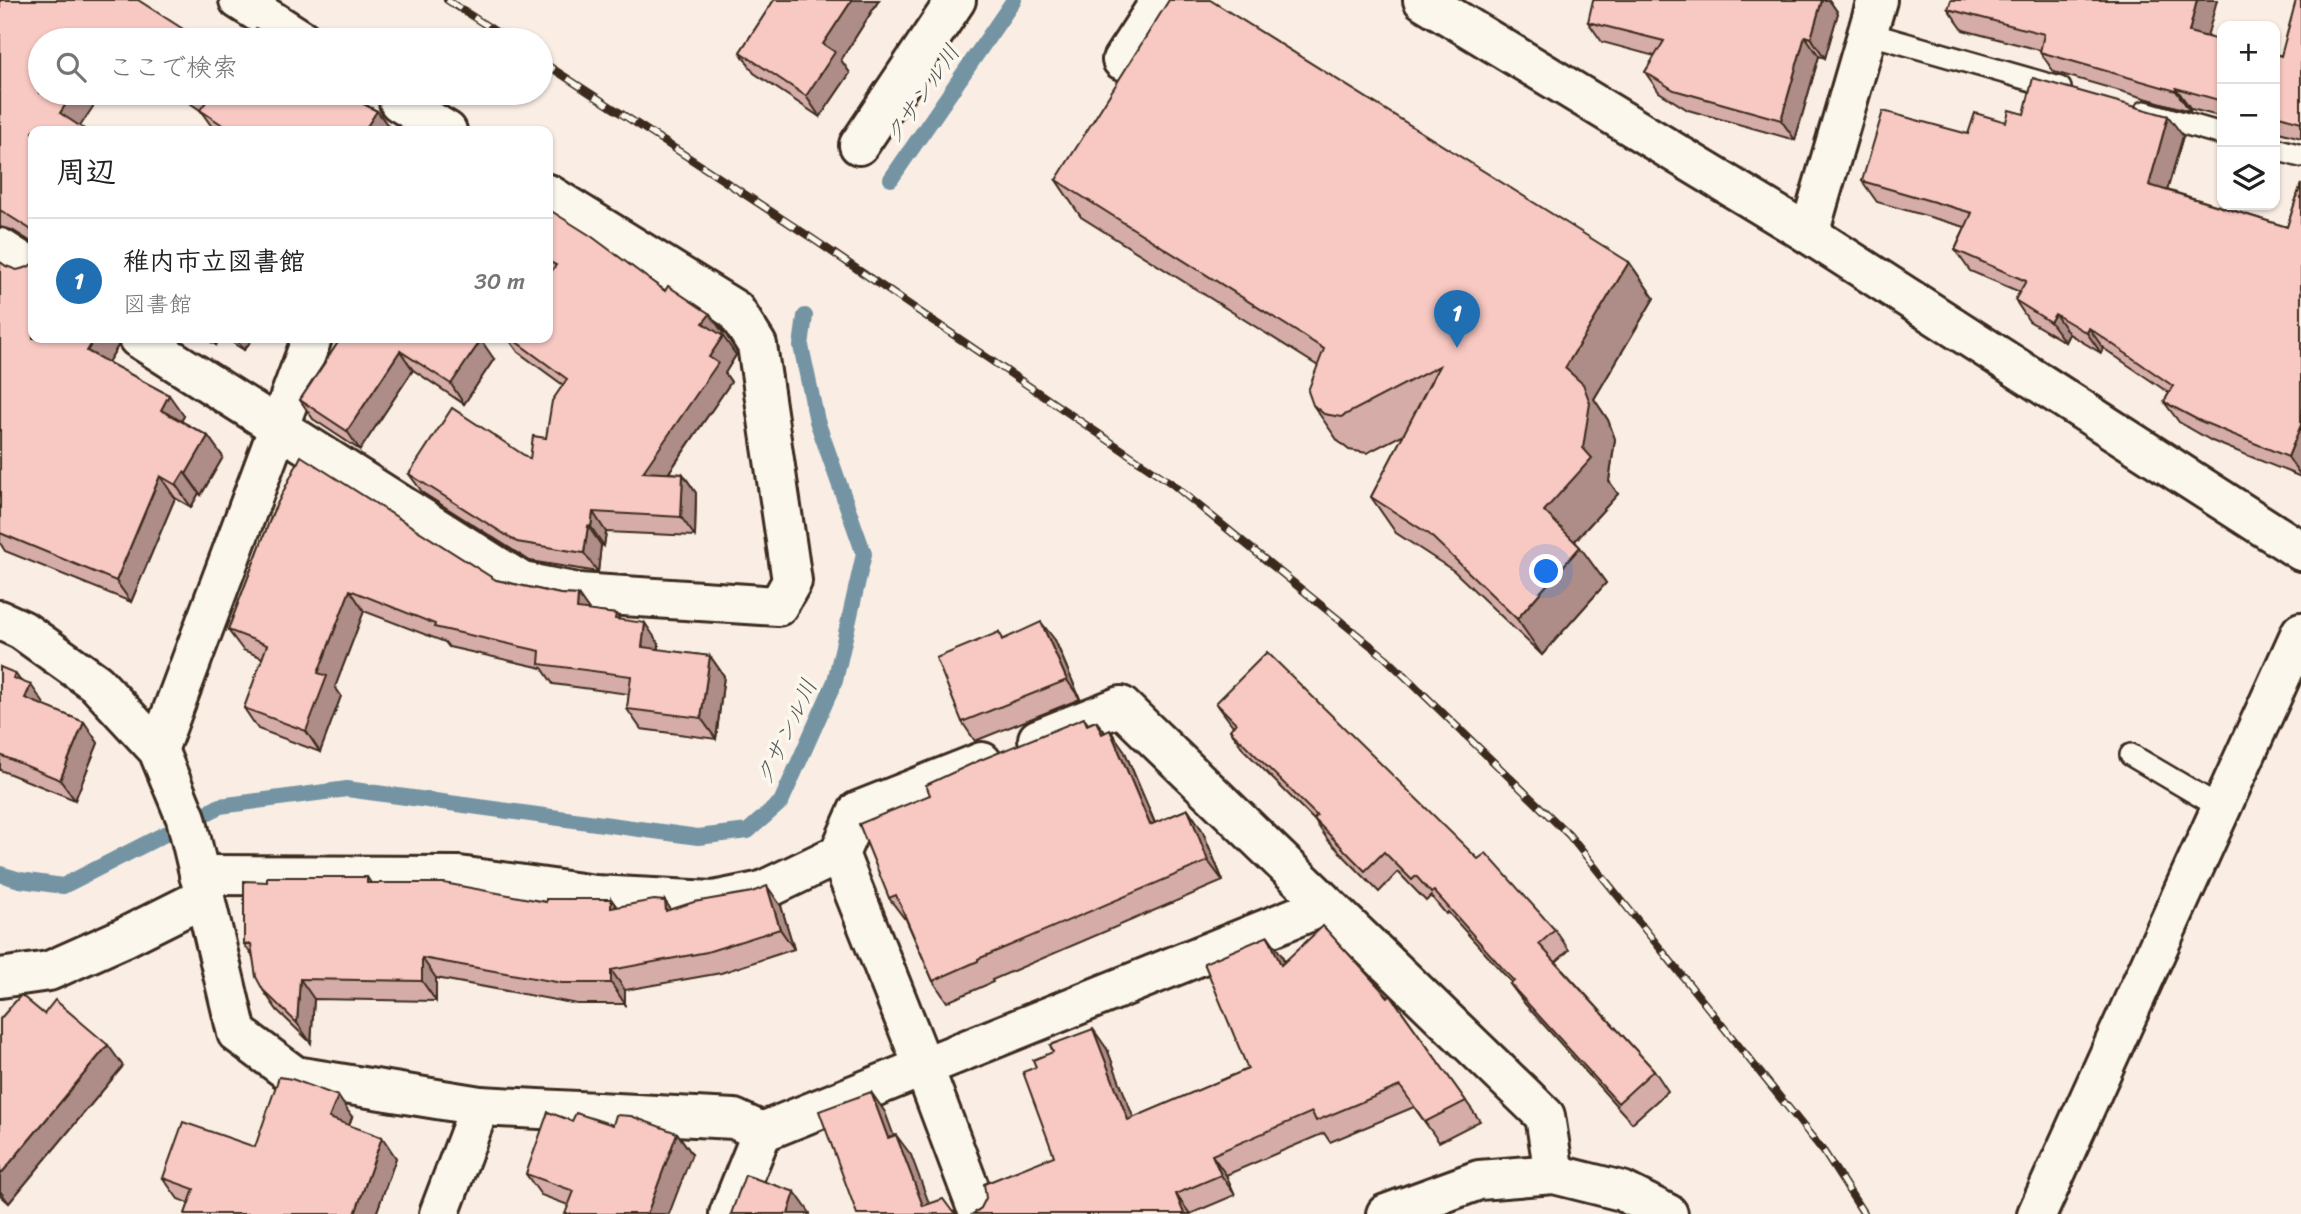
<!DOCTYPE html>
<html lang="ja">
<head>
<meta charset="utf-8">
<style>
	body { margin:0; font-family:Sriracha,"Klee One",sans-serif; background:#f6f6f6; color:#222 }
	.controls { position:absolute; right:21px; top:21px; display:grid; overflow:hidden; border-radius:14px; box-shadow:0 2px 5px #0004 }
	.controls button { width:63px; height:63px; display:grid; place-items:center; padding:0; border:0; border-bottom:2px solid #e0e0e0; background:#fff; color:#222; font:35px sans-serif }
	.you { position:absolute; left:1547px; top:572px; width:24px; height:24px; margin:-18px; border:5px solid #fff; border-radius:50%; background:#1a73e8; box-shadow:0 0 0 10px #1a73e833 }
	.badge { display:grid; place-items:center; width:46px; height:46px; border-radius:50%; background:#1f6fb2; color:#fff; font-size:23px; font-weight:700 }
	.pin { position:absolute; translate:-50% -58px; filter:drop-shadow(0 2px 4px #0008) }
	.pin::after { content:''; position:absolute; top:37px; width:24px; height:21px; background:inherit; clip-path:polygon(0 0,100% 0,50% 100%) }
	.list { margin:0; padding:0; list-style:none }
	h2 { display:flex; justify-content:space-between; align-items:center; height:91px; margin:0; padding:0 28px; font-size:30px }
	h2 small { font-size:23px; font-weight:400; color:#767676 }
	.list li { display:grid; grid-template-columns:46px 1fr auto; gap:21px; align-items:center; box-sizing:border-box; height:126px; padding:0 28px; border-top:2px solid #e0e0e0 }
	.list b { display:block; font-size:26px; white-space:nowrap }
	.list p { margin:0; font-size:23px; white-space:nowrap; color:#767676 }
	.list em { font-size:23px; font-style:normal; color:#767676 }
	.icon { flex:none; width:38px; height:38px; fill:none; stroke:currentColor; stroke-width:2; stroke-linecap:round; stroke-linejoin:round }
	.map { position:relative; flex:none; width:2301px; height:1214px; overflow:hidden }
	.search { position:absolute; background:#fff; box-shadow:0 2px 5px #0004; left:28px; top:28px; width:525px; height:77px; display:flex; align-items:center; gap:18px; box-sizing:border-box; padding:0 24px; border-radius:38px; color:#767676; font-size:26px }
	.panel { position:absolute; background:#fff; box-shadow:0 2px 5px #0004; left:28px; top:126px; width:525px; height:217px; border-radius:14px }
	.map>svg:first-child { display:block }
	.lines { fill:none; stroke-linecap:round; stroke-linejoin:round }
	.stream { stroke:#7494a3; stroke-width:16 }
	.service-casing { stroke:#3b2a1e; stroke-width:26 }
	.minor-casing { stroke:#3b2a1e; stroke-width:44 }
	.tertiary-casing { stroke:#3b2a1e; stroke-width:44 }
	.service { stroke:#fbf7ec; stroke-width:21 }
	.minor { stroke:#fbf7ec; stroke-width:38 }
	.tertiary { stroke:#fbf7ec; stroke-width:38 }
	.rail-casing { stroke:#3b2a1e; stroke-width:8 }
	.rail { stroke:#fbf7ec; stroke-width:5; stroke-dasharray:16; stroke-linecap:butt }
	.wall { fill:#d5aca7; stroke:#3b2a1e; stroke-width:2 }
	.shaded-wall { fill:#ae8c88; stroke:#3b2a1e; stroke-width:2 }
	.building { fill:#f8c8c2; stroke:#3b2a1e; stroke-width:2 }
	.labels { text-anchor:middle; stroke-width:7; stroke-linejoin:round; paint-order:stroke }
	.water-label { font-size:23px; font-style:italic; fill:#535656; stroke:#fbf7ec }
</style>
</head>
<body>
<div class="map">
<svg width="2301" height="1214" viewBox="0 0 2301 1214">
	<rect width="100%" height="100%" fill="#faeee4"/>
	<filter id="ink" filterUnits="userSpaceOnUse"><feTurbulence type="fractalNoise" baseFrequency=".0143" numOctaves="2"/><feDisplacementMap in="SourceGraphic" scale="14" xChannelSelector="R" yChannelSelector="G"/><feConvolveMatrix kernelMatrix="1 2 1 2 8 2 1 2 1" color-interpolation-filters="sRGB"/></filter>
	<g filter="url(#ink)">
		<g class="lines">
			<!-- stream -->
			<g class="stream">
				<path d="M891 179 1014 0"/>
				<path d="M209 812 220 806 347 789 698 837 748 831 781 802 835 681 864 554 817 421 801 346 805 316"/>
				<path d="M0 874 20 880 63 886 165 834"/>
			</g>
			<defs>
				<g id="service">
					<path d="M1867 33 2060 88"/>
					<path d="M2145 112 2222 134"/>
					<path d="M2275 149 2301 156"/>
					<path d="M2131 755 2221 808"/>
				</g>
				<g id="minor">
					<path d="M239 0 302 40"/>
					<path d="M1423 0 1809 234 2301 551"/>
					<path d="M1122 60 1161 0"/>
					<path d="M399 102 447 131"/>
					<path d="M859 145 956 0"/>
					<path d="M1809 234 1877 0"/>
					<path d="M0 248 33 269"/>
					<path d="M138 338 522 582 578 593 778 606 792 581 757 345 735 310 548 194"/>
					<path d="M0 620 22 630 96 683 158 750 186 818 237 1033 295 1076 480 1106 734 1119 762 1132 1326 905"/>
					<path d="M1038 739 1121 706 1545 1116 1554 1174"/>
					<path d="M158 750 312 338"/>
					<path d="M839 854 924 1068 979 1214"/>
					<path d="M199 875 459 876 595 895 713 901 762 891 839 854 858 811 982 762"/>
					<path d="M0 978 49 971 123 938 205 897"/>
					<path d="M439 1214 480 1106"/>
					<path d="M729 1214 762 1132"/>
					<path d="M1386 1214 1479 1180 1554 1174 1622 1191 1668 1214"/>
				</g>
				<path id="tertiary" d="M2037 1214 2301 632"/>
			</defs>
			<!-- service casing -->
			<use href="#service" class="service-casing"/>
			<!-- minor casing -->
			<use href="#minor" class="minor-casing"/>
			<!-- tertiary casing -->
			<use href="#tertiary" class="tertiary-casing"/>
			<!-- service -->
			<use href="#service" class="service"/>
			<!-- minor -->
			<use href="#minor" class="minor"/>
			<!-- tertiary -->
			<use href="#tertiary" class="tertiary"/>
			<defs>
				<g id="rail">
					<path d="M447 0 509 40"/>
					<path d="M541 61 810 237 1171 483 1386 658 1569 835 1824 1152 1864 1214"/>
				</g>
			</defs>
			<!-- rail casing -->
			<use href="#rail" class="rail-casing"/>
			<!-- rail -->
			<use href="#rail" class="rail"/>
		</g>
		<!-- wall -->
		<g class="wall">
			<path d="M0 0 200 40H40L33 131V243L12 230 0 227Z"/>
			<path d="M774 0H879L841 60 850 73 820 117 754 73 740 52Z"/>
			<path d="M1822 0H1829L1838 13 1825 58 1819 56 1795 140 1688 110 1659 92 1645 72 1655 56 1602 42 1588 22Z"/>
			<path d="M2301 0V138L2275 131V54L2281 56Z"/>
			<path d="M1948 9 2207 37 2222 41V117L2191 109 2190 111 2054 72 2040 52V50L1963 30Z"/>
			<path d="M175 93H357L366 105 377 111 392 131H215L200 110Z"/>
			<path d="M2024 114 2183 136 2167 190 2287 227 2301 184V477L2212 441 2179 422 2164 402 2169 393 2103 348 2101 353 2069 334 2065 342 2029 321 2015 300 2020 292 1970 271 1955 250 1965 227 1877 202 1862 181 1968 134 2006 122Z"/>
			<path d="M1056 180 1629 262 1654 298 1594 399 1608 420 1615 439 1609 481 1618 494 1575 541 1606 583 1542 655 1454 571 1396 533 1371 497 1404 434 1367 453 1349 450 1338 441 1313 405 1318 366 1081 217Z"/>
			<path d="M548 209 665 291 710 314 723 333 722 335 736 355 725 373 731 382 669 473 683 474 696 493 695 536 606 532 604 546 601 545 598 572 530 561 423 493 409 474 530 459 546 438 563 385 518 352 508 338H548L549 274 548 273Z"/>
			<path d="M0 262 118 346 108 362 184 416 181 421 208 436 223 457 201 495 199 493 191 507 175 498 131 602 5 551 0 543Z"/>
			<path d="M205 338H220L216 345Z"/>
			<path d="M225 338H253L244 350Z"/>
			<path d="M341 338 494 359 464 404 413 370 360 450 313 419 300 400Z"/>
			<path d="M273 512 496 580 560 594 578 595 589 611 616 614 620 620 659 644V650L710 656 724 676 716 739 641 729 627 709 629 694 553 684 542 668 449 647 445 642 364 611 335 687 341 696 320 752 258 729 244 708 263 658 243 650 228 630Z"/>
			<path d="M999 632 1003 639 1055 640 1080 699 975 741 962 722Z"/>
			<path d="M0 667 20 680 44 706 84 722 98 743 75 800 0 770Z"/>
			<path d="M1216 703 1478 859 1555 930 1569 950 1556 962 1654 1070 1668 1091 1632 1123 1525 1004 1510 984 1512 983 1448 912 1446 914 1431 896 1426 901 1398 872 1379 892 1328 840 1314 820 1244 750 1230 730 1233 726Z"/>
			<path d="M1084 718 1088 724 1096 721 1105 732 1124 750 1155 823 1188 809 1202 830 1223 881 992 980 993 982 947 1002 933 981 905 917 904 918 889 898 930 795Z"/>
			<path d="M367 877 371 883 546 902 611 899 617 907 665 901 671 910 781 906 794 949 721 973 625 990V1004H577L436 978V1001L314 999 311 1043 277 1010 263 990 253 957 244 944Z"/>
			<path d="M1268 936 1282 956 1285 962 1388 997 1391 996 1480 1121 1439 1142 1414 1107 1330 1142 1324 1133 1226 1175 1235 1195 1190 1214H973L1054 1156 1107 1049 1133 1118 1248 1069Z"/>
			<path d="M44 1014 123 1066 9 1203 0 1195V1019Z"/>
			<path d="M352 1117 349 1125 396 1158 376 1214H185L189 1203 178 1199 163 1178 255 1147Z"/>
			<path d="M572 1121 677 1133 692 1154 568 1205 541 1195 526 1174Z"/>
		</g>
		<!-- shaded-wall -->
		<g class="shaded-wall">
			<path d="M852 0H879L841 60 850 73 820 117 806 96 823 44Z"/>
			<path d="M1822 0H1829L1838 13 1825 58 1811 38Z"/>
			<path d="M2197 0H2217L2203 52 2189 32Z"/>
			<path d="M1805 36 1819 56 1795 140 1781 120Z"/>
			<path d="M2176 88 2191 109 2190 111 2176 91Z"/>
			<path d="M73 93H102L77 131 60 113Z"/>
			<path d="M352 93H357L370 110 350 97Z"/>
			<path d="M377 111 392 131H364Z"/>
			<path d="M2168 116 2183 136 2163 205 2149 185Z"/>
			<path d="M1629 262 1654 298 1594 399 1608 420 1615 439 1609 481 1618 494 1569 547 1544 511 1583 448 1565 368Z"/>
			<path d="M710 314 723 333 717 342 703 323Z"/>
			<path d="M2055 314 2069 334 2065 342 2050 322Z"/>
			<path d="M2089 328 2103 348 2101 353 2087 333Z"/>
			<path d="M723 336 736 355 725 373 731 382 656 491 643 472 709 357Z"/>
			<path d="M95 338H117L118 346 102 372 87 351Z"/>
			<path d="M211 338H220L216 345Z"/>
			<path d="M235 338H253L244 350Z"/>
			<path d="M481 340 494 359 464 404 451 384Z"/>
			<path d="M400 351 413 370 360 450 347 431Z"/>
			<path d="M169 395 184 416 176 431 161 410Z"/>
			<path d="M2301 425V476L2288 457Z"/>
			<path d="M208 436 223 457 201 495 186 474Z"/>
			<path d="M184 472 199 493 191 507 176 485Z"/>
			<path d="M683 474 696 493 695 536 681 517Z"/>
			<path d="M160 476 175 498 131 602 116 581Z"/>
			<path d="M593 512 606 532 604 546 591 527Z"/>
			<path d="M588 526 601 545 598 572 584 553Z"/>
			<path d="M1580 547 1606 583 1542 655 1517 619Z"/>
			<path d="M350 590 364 611 335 687 341 696 320 752 306 731 318 673Z"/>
			<path d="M578 595 593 616 577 609Z"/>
			<path d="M1041 622 1055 640 1080 699 1067 680Z"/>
			<path d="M645 623 659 644 656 668 642 647Z"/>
			<path d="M710 656 724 676 716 739 701 718Z"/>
			<path d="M15 673 28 692 31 685 45 705 39 719 25 698 13 678Z"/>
			<path d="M1096 721 1111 741 1102 734Z"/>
			<path d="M84 722 98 743 75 800 60 780Z"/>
			<path d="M1110 730 1124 750 1164 845 1150 825Z"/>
			<path d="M1188 809 1202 830 1223 881 1208 861Z"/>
			<path d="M767 886 781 906 794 949 780 929Z"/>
			<path d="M611 899 625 919 611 908Z"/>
			<path d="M665 901 679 921 666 911Z"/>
			<path d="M1268 936 1282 956 1295 986 1281 965Z"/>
			<path d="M422 958 436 978V1001L422 981Z"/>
			<path d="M611 970 625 990V1004L611 983Z"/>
			<path d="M300 979 314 999 311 1043 297 1023Z"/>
			<path d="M1093 1029 1107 1049 1142 1140 1128 1120Z"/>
			<path d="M108 1045 123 1066 9 1203 0 1191V1175Z"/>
			<path d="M871 1092 885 1112 902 1158 888 1138Z"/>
			<path d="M338 1096 352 1117 344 1139 329 1118Z"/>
			<path d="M677 1133 692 1154 669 1214H647Z"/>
			<path d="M896 1135 911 1155 933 1214 923 1206Z"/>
			<path d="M382 1137 396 1158 376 1214H355Z"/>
			<path d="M1212 1155 1226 1175 1235 1195 1221 1175Z"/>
			<path d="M795 1192 810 1213V1214H788Z"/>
			<path d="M1176 1194 1190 1214H1184Z"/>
		</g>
		<!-- building -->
		<g class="building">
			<path d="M0 0H138L200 40H113L109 38 107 40H40V93H73L60 113 87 131H33V233L30 229 0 210Z"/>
			<path d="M774 0H852L823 44 835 52 806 96 740 52Z"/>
			<path d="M1169 0H1210L1629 262 1565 368 1583 384 1590 403 1583 448 1592 458 1544 511 1580 547 1517 619 1429 534 1371 497 1439 366 1341 417 1324 414 1313 405 1308 391 1324 349 1056 180Z"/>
			<path d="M1593 0H1822L1811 38 1805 36 1781 120 1674 90 1645 72 1664 41 1588 22Z"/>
			<path d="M1951 0H2197L2189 32 2222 41V101L2176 88V91L2040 52 2044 34 1948 9Z"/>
			<path d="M2296 0H2301V122L2275 115V54L2281 56Z"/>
			<path d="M256 28 275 40H247Z"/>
			<path d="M2033 78 2168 116 2149 185 2287 227 2301 184V425L2288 457 2198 420 2164 402 2173 386 2089 328 2087 333 2055 314 2050 322 2015 300 2026 281 1955 250 1972 213 1862 181 1883 111 1968 134 1975 113 2006 122 2009 110 2024 114Z"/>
			<path d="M192 93H352L350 97 377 111 364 131H221L224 126 200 110 206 102Z"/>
			<path d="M548 209 591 236 665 291 668 286 710 314 703 323 723 336 709 357 718 363 643 472 683 474 681 517 593 512 591 527 588 526 584 553 517 542 409 474 452 408 530 459 533 436 546 438 552 401 567 379 511 338H548V276L556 265 548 261Z"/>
			<path d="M0 262 6 266 17 270 28 267 33 263V338H95L87 351 169 395 161 410 208 436 186 474 184 472 176 485 160 476 116 581 0 533Z"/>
			<path d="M341 338H478L481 340 451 384 400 351 347 431 300 400Z"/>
			<path d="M301 456 496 580 560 594 578 595 577 609 616 614 615 619 645 623 642 647 710 656 701 718 627 709 631 676 539 664 540 651 434 627 435 624 350 590 318 673 327 676 306 731 244 708 267 645 228 630 273 512Z"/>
			<path d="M1041 622 1067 680 962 722 936 658 999 632 1002 640Z"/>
			<path d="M1267 652 1478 859 1486 853 1555 930 1539 944 1654 1070 1618 1103 1510 984 1514 981 1434 891 1431 893 1416 876 1412 880 1384 852 1365 871 1314 819 1317 816 1230 730 1236 723 1216 703Z"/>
			<path d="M0 667 15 673 13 678 31 685 25 698 84 722 60 780 0 755Z"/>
			<path d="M1084 718 1087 725 1096 721 1102 734 1110 730 1150 825 1188 809 1208 861 978 959V961L933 981 896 895 889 898 859 824 930 795 926 785 978 761Z"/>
			<path d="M267 877H367V883H444L546 902V899H611V908L654 900 665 901 666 911 694 902 752 892 767 886 780 929 707 952 611 970V983H562L422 958V981L300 979 297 1023 263 990 256 977 251 944H244V881L267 882Z"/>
			<path d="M1323 926 1388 997 1391 996 1466 1101 1425 1122 1400 1086 1316 1121 1312 1112 1212 1155 1221 1175 1176 1194 1184 1214H973L981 1208 986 1198 984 1184 1054 1156 1023 1072 1036 1067 1033 1060 1053 1052 1050 1045 1093 1029 1128 1120 1248 1069 1204 963 1268 936 1281 965Z"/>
			<path d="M21 995 44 1014 55 1000 108 1045 0 1175V1019Z"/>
			<path d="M279 1077 292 1079 338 1096 329 1118 382 1137 355 1214H185L194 1189 163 1178 183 1122 255 1147Z"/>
			<path d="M871 1092 888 1138 896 1135 923 1206 943 1199 952 1211 959 1214H857L819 1111Z"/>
			<path d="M548 1112 572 1121 576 1113 613 1125 616 1115 631 1116 677 1133 647 1214H565L574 1191 526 1174Z"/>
			<path d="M745 1175 795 1192 788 1214H731Z"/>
		</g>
	</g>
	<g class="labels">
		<!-- water labels -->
		<g class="water-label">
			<text transform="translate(922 94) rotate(-56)" y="8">クサンル川</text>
			<text transform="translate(786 732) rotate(-65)" y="8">クサンル川</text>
		</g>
	</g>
</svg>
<div class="controls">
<button>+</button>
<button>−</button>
<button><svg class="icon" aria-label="layers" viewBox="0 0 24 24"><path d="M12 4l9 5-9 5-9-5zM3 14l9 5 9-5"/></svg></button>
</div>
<div class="you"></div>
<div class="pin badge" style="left:1457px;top:348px">1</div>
<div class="search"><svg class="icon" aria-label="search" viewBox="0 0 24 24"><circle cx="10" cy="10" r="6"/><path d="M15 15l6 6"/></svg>ここで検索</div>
<section class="panel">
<h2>周辺<small></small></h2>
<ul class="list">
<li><span class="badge">1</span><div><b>稚内市立図書館</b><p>図書館</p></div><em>30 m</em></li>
</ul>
</section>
</div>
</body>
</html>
